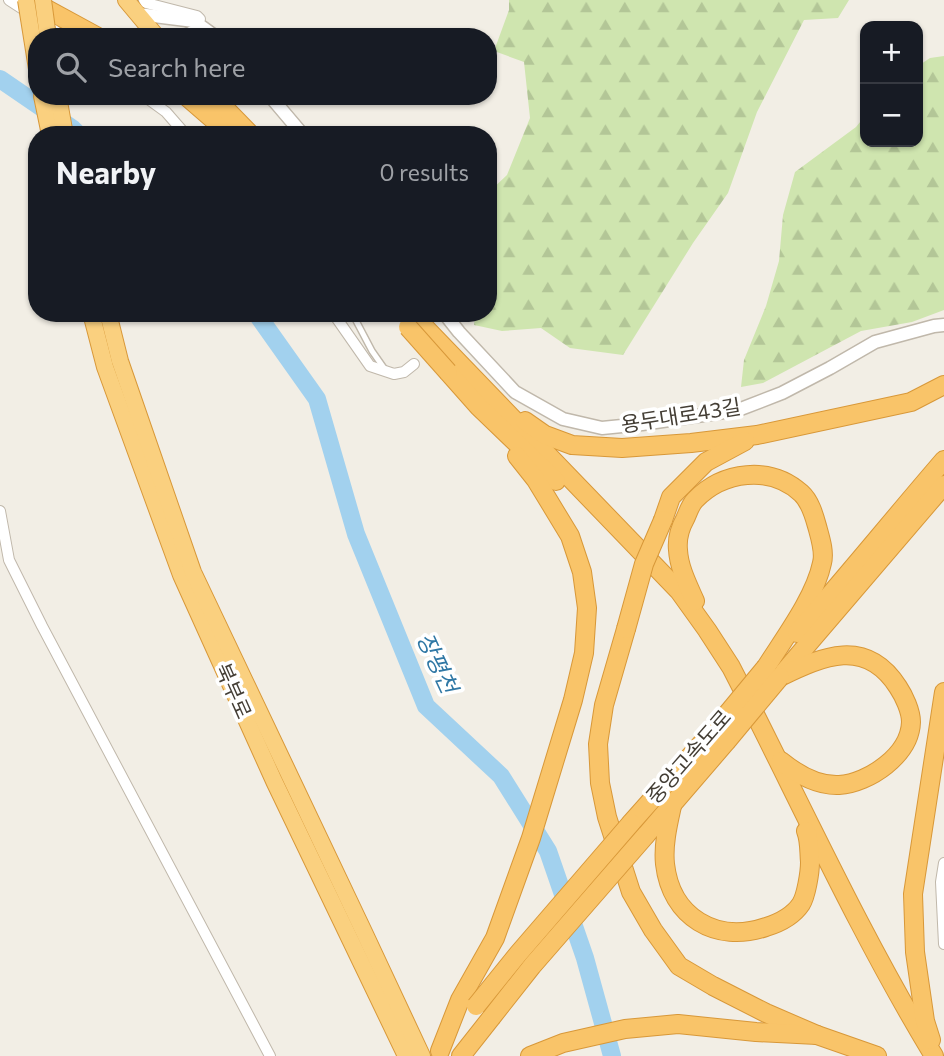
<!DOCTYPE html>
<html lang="en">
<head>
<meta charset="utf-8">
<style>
	body { margin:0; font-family:Commissioner,"Noto Sans KR",sans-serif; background:#242831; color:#f1f3f6 }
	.controls { position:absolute; right:21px; top:21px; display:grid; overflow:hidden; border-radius:14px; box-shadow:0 2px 5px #0004 }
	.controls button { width:63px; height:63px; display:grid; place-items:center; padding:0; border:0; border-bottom:2px solid #363941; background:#171b24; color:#f1f3f6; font:35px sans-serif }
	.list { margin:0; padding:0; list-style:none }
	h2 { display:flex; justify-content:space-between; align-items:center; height:91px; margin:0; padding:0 28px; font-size:30px }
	h2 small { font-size:23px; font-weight:400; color:#9ea1a6 }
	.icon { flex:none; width:38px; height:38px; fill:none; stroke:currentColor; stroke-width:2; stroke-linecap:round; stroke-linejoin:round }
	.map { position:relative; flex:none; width:944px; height:1056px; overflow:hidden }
	.search { position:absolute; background:#171b24; box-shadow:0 2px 5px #0004; left:28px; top:28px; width:469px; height:77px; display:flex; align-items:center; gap:18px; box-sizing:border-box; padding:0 24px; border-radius:28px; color:#9ea1a6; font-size:26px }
	.panel { position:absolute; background:#171b24; box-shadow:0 2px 5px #0004; left:28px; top:126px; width:469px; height:196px; border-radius:28px }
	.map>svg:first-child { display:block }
	.forest { fill:url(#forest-firs) }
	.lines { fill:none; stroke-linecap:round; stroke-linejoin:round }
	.river { stroke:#a2d1ee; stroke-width:18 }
	.service-casing { stroke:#c0b8ab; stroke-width:8 }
	.minor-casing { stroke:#c0b8ab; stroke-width:12 }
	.tertiary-casing { stroke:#c0b8ab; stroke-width:15 }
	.trunk-casing { stroke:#d89839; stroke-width:18 }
	.motorway-casing { stroke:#d89839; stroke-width:20 }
	.service { stroke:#fff; stroke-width:5 }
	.minor { stroke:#fff; stroke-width:10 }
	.tertiary { stroke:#fff; stroke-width:12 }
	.trunk { stroke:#fad07f; stroke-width:16 }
	.motorway { stroke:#f9c469; stroke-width:18 }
	.trunk-bridge-casing { stroke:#d89839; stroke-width:18; stroke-linecap:butt }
	.motorway-bridge-casing { stroke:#d89839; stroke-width:20; stroke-linecap:butt }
	.trunk-bridge { stroke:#fad07f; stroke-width:16 }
	.motorway-bridge { stroke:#f9c469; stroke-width:18 }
	.labels { text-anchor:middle; stroke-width:7; stroke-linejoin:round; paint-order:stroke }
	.street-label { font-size:21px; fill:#443e35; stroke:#fff }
	.water-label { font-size:23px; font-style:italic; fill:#3078a5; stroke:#fff }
</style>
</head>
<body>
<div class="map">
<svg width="944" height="1056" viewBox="0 0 944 1056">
	<defs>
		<pattern id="forest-firs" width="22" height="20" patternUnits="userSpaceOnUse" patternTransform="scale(1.75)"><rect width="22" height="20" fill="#cfe5af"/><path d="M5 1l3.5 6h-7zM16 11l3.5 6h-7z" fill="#b3c697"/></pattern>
	</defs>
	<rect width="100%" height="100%" fill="#f2eee5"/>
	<!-- forest -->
	<g class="forest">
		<path d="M509 0H849L838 18 804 20 757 112 728 193 693 243 623 355 570 348 541 328 502 331 474 325 476 313H488V193L507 175 530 118 524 62 494 51 509 10Z"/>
		<path d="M944 56V310L912 322 861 331 763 383 741 387 744 360 766 306 779 261 783 215 795 172 856 127 865 116V142H918V66L930 58Z"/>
	</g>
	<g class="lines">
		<!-- river -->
		<g class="river">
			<path d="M0 79 73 129 79 135"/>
			<path d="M256 313 317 399 356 534 426 706 501 776 548 851 585 958 612 1056"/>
		</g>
		<defs>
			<path id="service" d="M352 313 372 351 386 371"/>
			<g id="minor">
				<path d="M9 0 29 13"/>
				<path d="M144 0 146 3 197 16 200 19"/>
				<path d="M44 23 64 37"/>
				<path d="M144 96 166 112 186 135"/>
				<path d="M333 313 370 366 394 374 404 372 414 364"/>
				<path d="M0 511 9 560 42 626 270 1056"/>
				<path d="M944 863 941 882 944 944"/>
			</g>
			<g id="tertiary">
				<path d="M138 14 194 21 216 37"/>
				<path d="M183 37 196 30 208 32"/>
				<path d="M270 96 303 135"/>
				<path d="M444 313 459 332 515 392 563 419 602 428 642 424 738 410 782 393 830 368 875 342 934 326 944 325"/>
			</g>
			<g id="trunk">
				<path d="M126 0 157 37"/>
				<path d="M42 96 50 135"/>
				<path d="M58 96 65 135"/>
				<path d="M91 313 105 367 181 575 274 781 406 1056"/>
				<path d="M108 313 120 361 193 572 364 932 422 1056"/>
			</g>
			<g id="motorway">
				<path d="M30 0 98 37"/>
				<path d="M186 96 231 135"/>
				<path d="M213 96 251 135"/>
				<path d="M411 313 679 591 707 630 731 667C798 797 858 931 934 1056"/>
				<path d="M448 372 479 407 556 481"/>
				<path d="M525 421 545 435 572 445 622 448 691 443 757 435 911 402 944 385"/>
				<path d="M663 520 671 497 706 462 745 441"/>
				<path d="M695 601C688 585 679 568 678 550 677 540 680 528 685 519 688 513 690 505 695 500 723 471 770 465 801 493 810 501 814 515 817 526 820 537 825 552 822 563 815 597 785 637 766 667"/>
				<path d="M626 629 604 705 598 744 600 783 607 817 631 892 653 930 679 966 713 986 766 1013 817 1035"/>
				<path d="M797 633C847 576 894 518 944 460"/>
				<path d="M784 672 944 485"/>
				<path d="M780 677C823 656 866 637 898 687 904 696 911 711 911 722 910 755 869 783 839 785 817 786 797 774 781 761"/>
				<path d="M672 806C668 824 663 845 665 864 671 917 716 944 766 927 779 923 793 916 801 904 806 896 810 873 810 862 809 852 810 841 806 831"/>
				<path d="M631 823 718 725"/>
				<path d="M646 835 726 742"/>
				<path d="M931 1040 925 1021 915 952 913 894 944 692"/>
				<path d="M440 1051 460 1000 495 938 531 838 573 700 584 653 587 608 582 572 570 536 536 480 517 456"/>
				<path d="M461 1056 491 1018"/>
				<path d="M530 1056 563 1043 625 1029 678 1024 756 1032 817 1035 877 1056"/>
			</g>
		</defs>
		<!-- service casing -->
		<use href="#service" class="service-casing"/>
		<!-- minor casing -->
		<use href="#minor" class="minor-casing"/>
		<!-- tertiary casing -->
		<use href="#tertiary" class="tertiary-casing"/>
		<!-- trunk casing -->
		<use href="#trunk" class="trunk-casing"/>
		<!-- motorway casing -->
		<use href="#motorway" class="motorway-casing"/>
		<!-- service -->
		<use href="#service" class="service"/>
		<!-- minor -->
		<use href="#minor" class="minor"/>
		<!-- tertiary -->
		<use href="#tertiary" class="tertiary"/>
		<!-- trunk -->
		<use href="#trunk" class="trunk"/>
		<!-- motorway -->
		<use href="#motorway" class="motorway"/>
		<defs>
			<g id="trunk-bridge">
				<path d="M26 0 37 69"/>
				<path d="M43 0 48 37"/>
			</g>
			<g id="motorway-bridge">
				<path d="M408 327 448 372"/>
				<path d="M626 629 644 564 663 520"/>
				<path d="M718 725 766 667"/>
				<path d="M726 742 780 677"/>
				<path d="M476 1006 518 954 631 823"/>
				<path d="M491 1018 532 966 646 835"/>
			</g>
		</defs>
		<!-- trunk-bridge casing -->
		<use href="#trunk-bridge" class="trunk-bridge-casing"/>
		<!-- motorway-bridge casing -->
		<use href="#motorway-bridge" class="motorway-bridge-casing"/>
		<!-- trunk-bridge -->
		<use href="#trunk-bridge" class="trunk-bridge"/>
		<!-- motorway-bridge -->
		<use href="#motorway-bridge" class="motorway-bridge"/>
	</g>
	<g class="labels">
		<!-- street labels -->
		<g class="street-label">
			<text transform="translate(681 416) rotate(-9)" y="7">용두대로43길</text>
			<text transform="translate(233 691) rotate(66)" y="7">북부로</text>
			<text transform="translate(689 757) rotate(-49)" y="7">중앙고속도로</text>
		</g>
		<!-- water labels -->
		<g class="water-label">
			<text transform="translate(437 663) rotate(65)" y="8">장평천</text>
		</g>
	</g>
</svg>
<div class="controls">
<button>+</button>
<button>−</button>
</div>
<div class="search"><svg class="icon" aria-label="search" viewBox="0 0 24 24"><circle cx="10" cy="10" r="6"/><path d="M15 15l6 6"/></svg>Search here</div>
<section class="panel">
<h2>Nearby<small>0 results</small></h2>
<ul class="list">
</ul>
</section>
</div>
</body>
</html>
